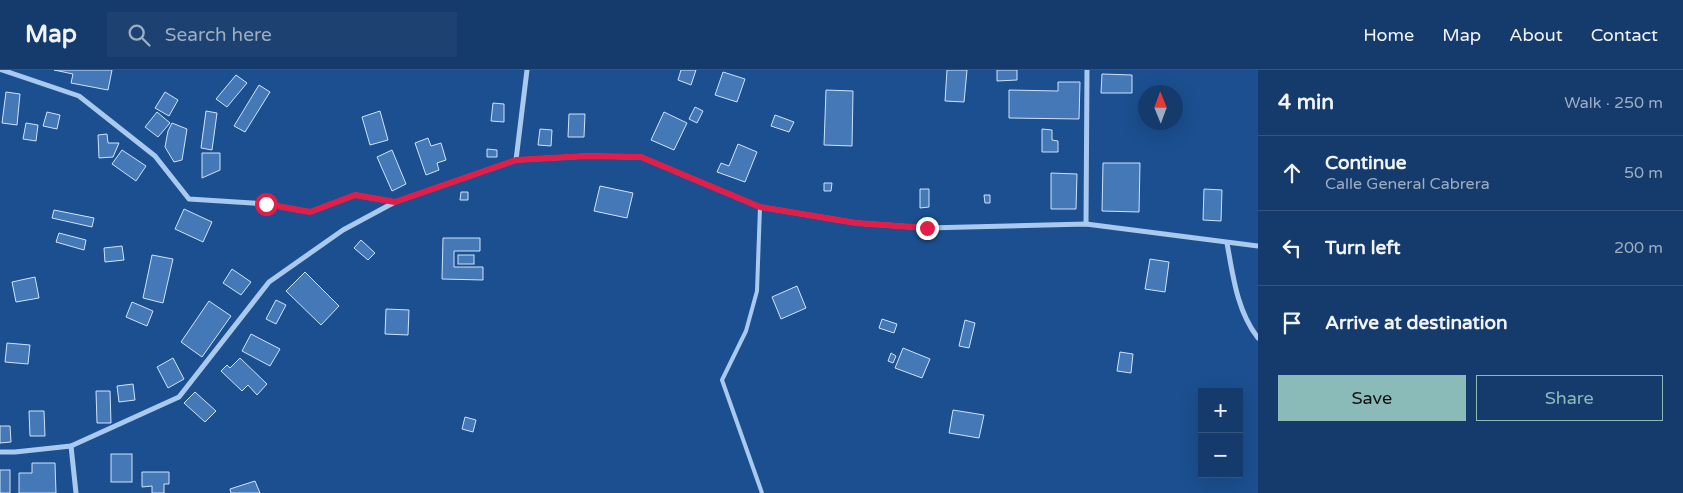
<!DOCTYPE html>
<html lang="en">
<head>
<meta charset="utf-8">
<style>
	body { margin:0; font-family:"Varela Round",sans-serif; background:#1d4271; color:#f1f3f6 }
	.controls { position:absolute; right:15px; bottom:15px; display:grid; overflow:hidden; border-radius:0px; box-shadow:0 5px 20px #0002 }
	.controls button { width:45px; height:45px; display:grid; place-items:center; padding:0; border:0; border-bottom:1px solid #33557e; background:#143b6b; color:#f1f3f6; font:25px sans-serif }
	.compass { position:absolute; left:1138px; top:15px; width:45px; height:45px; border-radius:50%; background:#143b6b; box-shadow:0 5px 20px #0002; rotate:359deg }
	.stop { position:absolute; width:15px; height:15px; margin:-11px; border:4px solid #e11d48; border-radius:50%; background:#fff }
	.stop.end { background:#e11d48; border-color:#fff; box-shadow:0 1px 5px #0008 }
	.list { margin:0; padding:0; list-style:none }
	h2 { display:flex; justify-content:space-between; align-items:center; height:65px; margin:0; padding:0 20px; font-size:21px }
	h2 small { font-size:16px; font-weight:400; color:#9dadc1 }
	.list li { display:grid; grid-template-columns:32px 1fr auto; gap:15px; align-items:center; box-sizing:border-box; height:75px; padding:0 20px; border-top:1px solid #33557e }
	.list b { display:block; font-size:19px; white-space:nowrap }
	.list p { margin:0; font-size:16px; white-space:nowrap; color:#9dadc1 }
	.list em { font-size:16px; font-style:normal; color:#9dadc1 }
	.actions { display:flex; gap:10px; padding:15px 20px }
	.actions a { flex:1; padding:11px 0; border:1px solid #8bbbb9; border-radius:0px; text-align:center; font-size:18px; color:#8bbbb9 }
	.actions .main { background:#8bbbb9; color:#111 }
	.icon { flex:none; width:28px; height:28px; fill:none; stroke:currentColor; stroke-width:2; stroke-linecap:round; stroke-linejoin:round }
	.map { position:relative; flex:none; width:1258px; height:423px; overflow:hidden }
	header { display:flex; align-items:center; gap:30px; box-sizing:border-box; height:70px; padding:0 25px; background:#143b6b; border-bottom:1px solid #33557e }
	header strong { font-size:24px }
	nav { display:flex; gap:28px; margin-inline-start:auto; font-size:18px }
	.search { width:350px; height:45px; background:#1d4271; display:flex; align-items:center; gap:12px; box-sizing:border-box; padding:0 18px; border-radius:0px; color:#9dadc1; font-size:19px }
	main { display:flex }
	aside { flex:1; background:#143b6b }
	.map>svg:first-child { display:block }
	.building { fill:#4478b7; stroke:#cfe3fa }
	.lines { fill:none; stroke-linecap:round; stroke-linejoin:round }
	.lane { stroke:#a9c9ee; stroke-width:4 }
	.street { stroke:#a9c9ee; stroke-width:5 }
	.route { stroke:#e11d48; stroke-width:6 }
</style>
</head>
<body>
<header>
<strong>Map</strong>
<div class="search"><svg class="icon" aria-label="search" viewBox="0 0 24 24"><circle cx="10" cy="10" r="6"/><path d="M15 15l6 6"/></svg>Search here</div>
<nav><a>Home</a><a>Map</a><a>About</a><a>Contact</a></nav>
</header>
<main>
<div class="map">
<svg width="1258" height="423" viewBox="0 0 1258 423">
	<rect width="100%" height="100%" fill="#1b4f8f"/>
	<!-- building -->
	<g class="building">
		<path d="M54 0H112L108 20 71 13 73 4Z"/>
		<path d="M681 0H696L691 15 678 10Z"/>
		<path d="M947 0H967L964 32 945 31Z"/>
		<path d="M997 0H1017V10L997 11Z"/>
		<path d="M723 2 745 9 737 32 715 25Z"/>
		<path d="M1102 4 1132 5V23H1101Z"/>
		<path d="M236 5 247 13 227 37 216 29Z"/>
		<path d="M1058 12H1080L1079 49 1009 48V20L1058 21Z"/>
		<path d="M259 15 270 22 245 62 234 56Z"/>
		<path d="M826 20 853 21 852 76 824 75Z"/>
		<path d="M6 22 20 24 17 55 2 53Z"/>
		<path d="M165 22 178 30 169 46 155 38Z"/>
		<path d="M493 33 504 34V52L491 51Z"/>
		<path d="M695 37 703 41 697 53 689 49Z"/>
		<path d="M206 41 217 43 212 80 201 78Z"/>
		<path d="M380 41 388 70 370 75 362 47Z"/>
		<path d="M47 42 60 45 57 59 43 56Z"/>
		<path d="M157 42 170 53 158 67 145 57Z"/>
		<path d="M664 42 687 53 674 80 651 70Z"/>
		<path d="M569 44H585L584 67H568Z"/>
		<path d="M775 45 794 52 789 62 771 56Z"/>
		<path d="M26 53 38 55 36 71 23 69Z"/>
		<path d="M172 53 187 59 182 90 174 92 165 77 168 61Z"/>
		<path d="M540 59 552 60 551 76 538 75Z"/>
		<path d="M1042 59 1052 60V70L1058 71V82H1042Z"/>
		<path d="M107 64 108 73H119L113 87 99 88 98 65Z"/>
		<path d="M428 68 431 76 441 73 446 90 437 93 439 100 426 105 415 73Z"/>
		<path d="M738 74 757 82 745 112 717 102 721 93 729 96Z"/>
		<path d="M487 79 497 80V87H487Z"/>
		<path d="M122 80 146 96 136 111 112 94Z"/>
		<path d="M392 80 406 114 392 121 377 87Z"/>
		<path d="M202 83H220V100L202 108Z"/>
		<path d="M1103 93H1140L1139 142 1102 141Z"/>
		<path d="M1051 103 1077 104 1076 139H1051Z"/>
		<path d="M824 113H832L831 121H824Z"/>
		<path d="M600 116 633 123 627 148 594 141Z"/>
		<path d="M920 119H929V137L920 138Z"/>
		<path d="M1204 119 1222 120 1221 151 1203 150Z"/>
		<path d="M461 122H468V130H460Z"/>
		<path d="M984 125H990V133H985Z"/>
		<path d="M184 139 212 152 203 172 175 159Z"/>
		<path d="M54 140 94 148 92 157 52 148Z"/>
		<path d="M59 163 86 170 84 180 56 172Z"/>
		<path d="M443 168H480V181H454V197H483V210L442 209Z"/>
		<path d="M361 170 375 183 368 190 354 178Z"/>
		<path d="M122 176 124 190 105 192 104 178Z"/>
		<path d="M152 185 173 189 163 233 143 228Z"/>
		<rect x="458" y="185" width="16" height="9"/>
		<path d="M1150 189 1169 192 1165 222 1145 219Z"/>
		<path d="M232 199 251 212 241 225 223 213Z"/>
		<path d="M305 202 339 236 321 255 286 221Z"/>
		<path d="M35 207 39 228 16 232 12 212Z"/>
		<path d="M797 216 806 238 781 249 772 227Z"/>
		<path d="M276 230 286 235 276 254 266 249Z"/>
		<path d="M209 231 231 246 202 287 181 272Z"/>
		<path d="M132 232 153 241 147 256 126 247Z"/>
		<path d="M386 239 409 240 408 265 385 264Z"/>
		<path d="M882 249 897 254 894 263 879 258Z"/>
		<path d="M965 250 975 253 969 278 959 276Z"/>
		<path d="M251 264 280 279 270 296 242 281Z"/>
		<path d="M7 273 30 275 28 294 5 292Z"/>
		<path d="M903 278 930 289 922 308 895 298Z"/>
		<path d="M1120 282 1133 284 1131 303 1117 301Z"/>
		<path d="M891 283 896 286 893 293 888 291Z"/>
		<path d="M173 288 184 309 168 318 157 297Z"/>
		<path d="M240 288 267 314 257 325 248 315 242 321 221 301 227 295 230 298Z"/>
		<path d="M133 314 135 330 119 332 117 316Z"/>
		<path d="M96 321H110L111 353H97Z"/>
		<path d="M195 322 216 341 205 352 184 333Z"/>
		<path d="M953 340 984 345 979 368 949 363Z"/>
		<path d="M29 341H44L45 366H30Z"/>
		<path d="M465 347 476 350 473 362 462 359Z"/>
		<path d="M0 356H10L11 372 0 373Z"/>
		<rect x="111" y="384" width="21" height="28"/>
		<path d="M32 393H55L56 423H19V403H32Z"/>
		<rect x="0" y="400" width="10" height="23"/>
		<path d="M142 402H169V414H164V423H152V416L142 417Z"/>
		<path d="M255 411 260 423H231L230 419Z"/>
	</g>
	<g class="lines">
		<!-- lane -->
		<path class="lane" d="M760 137 757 221 746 261 722 310 762 423"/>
		<!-- street -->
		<g class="street">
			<path d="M2 0 79 26 155 86 189 129 266 134 310 142 355 125 395 132"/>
			<path d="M516 90 527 0"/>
			<path d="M1086 154 1087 0"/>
			<path d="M1227 173C1233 206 1237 241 1258 268"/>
			<path d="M71 376 76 423"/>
			<path d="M0 382H15L71 376 179 327 269 212 343 160 395 132 516 90 587 86 641 87 760 137 856 153 927 158 1086 154 1258 176"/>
		</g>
	</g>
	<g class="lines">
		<!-- route -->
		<path class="route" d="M266 134 310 142 355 125 395 132 516 90 587 86 641 87 760 137 856 153 927 158"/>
	</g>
</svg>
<div class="controls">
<button>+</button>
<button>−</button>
</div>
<svg class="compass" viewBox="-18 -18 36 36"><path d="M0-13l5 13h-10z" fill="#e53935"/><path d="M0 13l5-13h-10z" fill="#9dadc1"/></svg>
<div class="stop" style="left:266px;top:134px"></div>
<div class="stop end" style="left:927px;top:158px"></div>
</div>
<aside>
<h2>4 min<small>Walk · 250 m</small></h2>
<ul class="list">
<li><svg class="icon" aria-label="ahead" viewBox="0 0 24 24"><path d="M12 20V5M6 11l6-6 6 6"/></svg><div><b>Continue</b><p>Calle General Cabrera</p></div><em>50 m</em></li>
<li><svg class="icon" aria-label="left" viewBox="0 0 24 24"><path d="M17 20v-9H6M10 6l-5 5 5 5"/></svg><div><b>Turn left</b></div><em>200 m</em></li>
<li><svg class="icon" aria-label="arrive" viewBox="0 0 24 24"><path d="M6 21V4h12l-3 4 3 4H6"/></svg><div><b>Arrive at destination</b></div></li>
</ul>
<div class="actions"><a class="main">Save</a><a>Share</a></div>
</aside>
</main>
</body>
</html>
